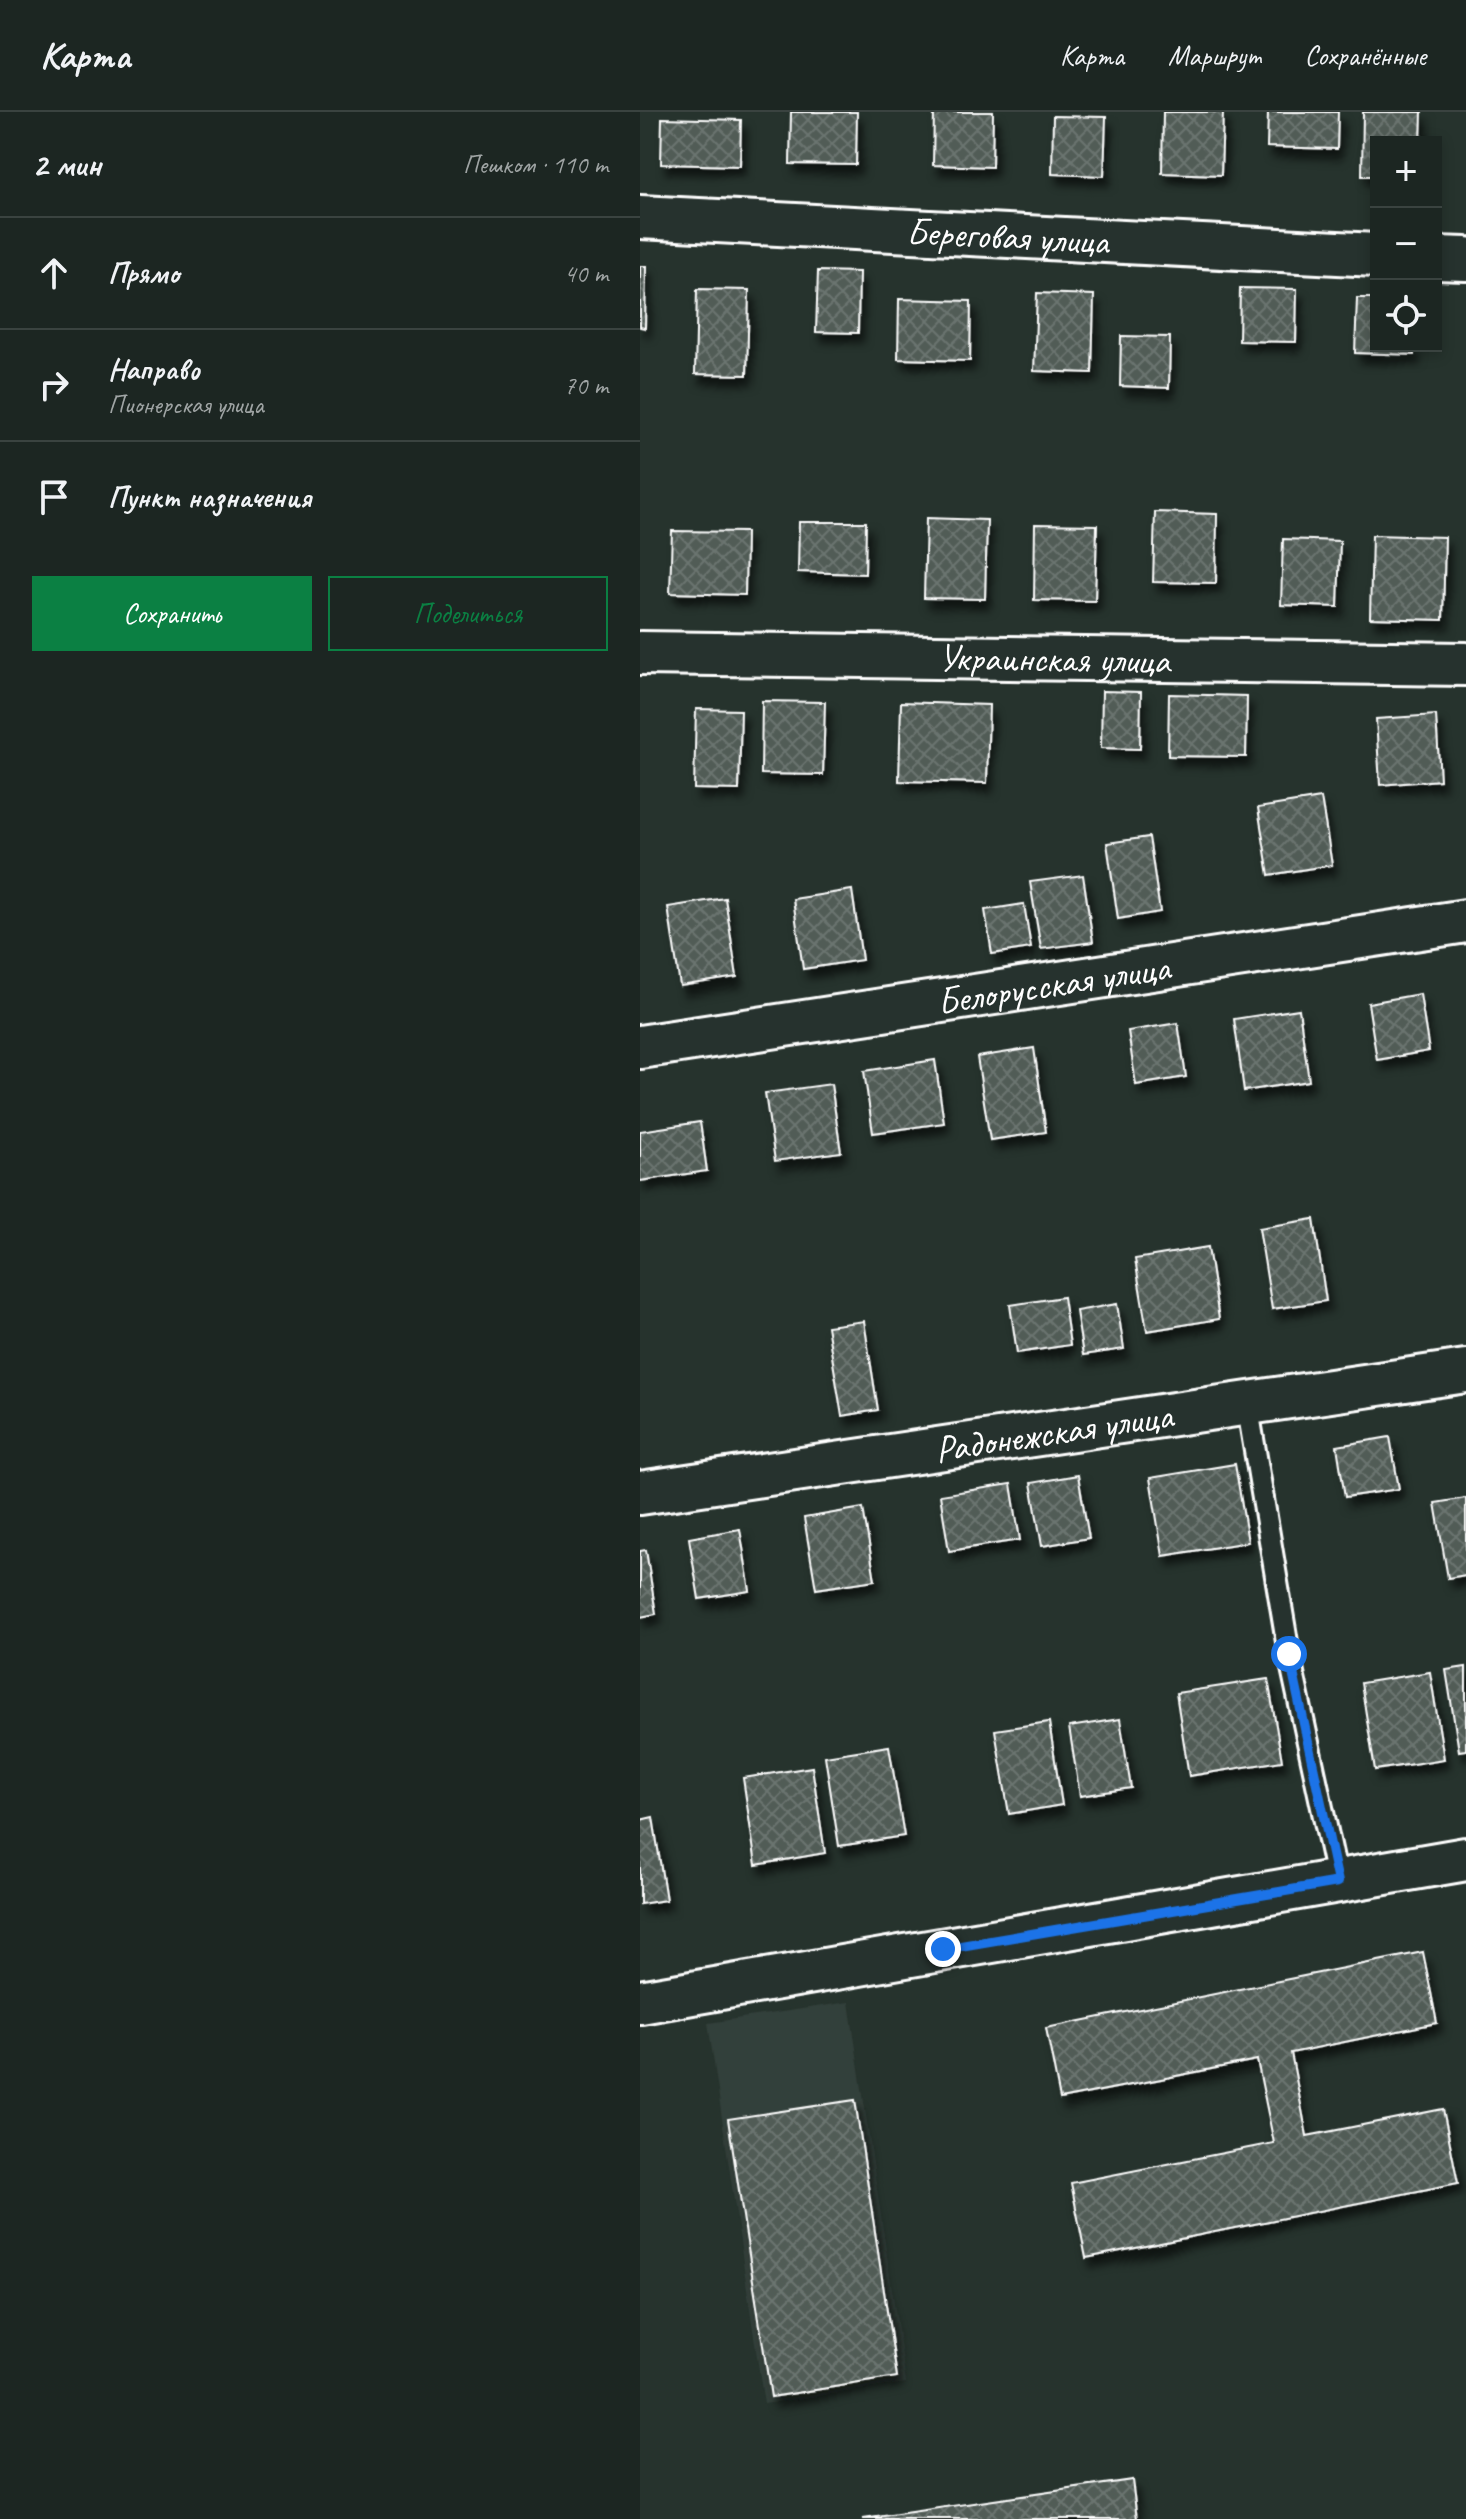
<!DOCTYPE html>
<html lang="ru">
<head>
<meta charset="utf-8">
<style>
	body { margin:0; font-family:Caveat,sans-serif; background:#29322f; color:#f1f3f6 }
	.controls { position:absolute; right:24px; top:24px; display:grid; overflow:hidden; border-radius:0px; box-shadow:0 4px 12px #0003 }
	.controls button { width:72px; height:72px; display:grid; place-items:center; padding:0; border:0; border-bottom:2px solid #3a4340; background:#1c2622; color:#f1f3f6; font:40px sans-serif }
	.stop { position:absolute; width:24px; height:24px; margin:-18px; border:6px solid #1a73e8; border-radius:50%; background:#fff }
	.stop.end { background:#1a73e8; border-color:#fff; box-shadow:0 2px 8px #0008 }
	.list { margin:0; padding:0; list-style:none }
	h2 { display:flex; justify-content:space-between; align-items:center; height:104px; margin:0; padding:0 32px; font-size:34px }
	h2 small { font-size:26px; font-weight:400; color:#a0a5a5 }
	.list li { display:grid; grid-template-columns:52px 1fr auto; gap:24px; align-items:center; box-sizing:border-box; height:112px; padding:0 32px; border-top:2px solid #3a4340 }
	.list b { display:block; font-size:30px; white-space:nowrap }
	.list p { margin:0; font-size:26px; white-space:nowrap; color:#a0a5a5 }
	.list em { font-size:26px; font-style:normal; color:#a0a5a5 }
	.actions { display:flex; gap:16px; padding:24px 32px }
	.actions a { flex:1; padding:18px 0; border:2px solid #0b8043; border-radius:0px; text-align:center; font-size:28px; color:#0b8043 }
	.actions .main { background:#0b8043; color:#fff }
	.icon { flex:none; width:44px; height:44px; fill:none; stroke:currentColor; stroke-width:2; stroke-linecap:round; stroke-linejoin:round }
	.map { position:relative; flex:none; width:826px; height:2407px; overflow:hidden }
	header { display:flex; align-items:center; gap:48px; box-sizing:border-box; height:112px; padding:0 40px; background:#1c2622; border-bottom:2px solid #3a4340 }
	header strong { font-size:38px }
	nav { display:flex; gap:44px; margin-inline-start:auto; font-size:28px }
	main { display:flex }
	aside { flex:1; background:#1c2622 }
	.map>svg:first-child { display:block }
	.built { fill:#333f3a }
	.building { fill:url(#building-cross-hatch); stroke:#fff; stroke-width:2; filter:url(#shadow) }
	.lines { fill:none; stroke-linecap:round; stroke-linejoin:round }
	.lane-casing { stroke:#fff; stroke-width:26 }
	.street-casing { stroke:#fff; stroke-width:48 }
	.lane { stroke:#26332d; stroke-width:20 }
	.street { stroke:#26332d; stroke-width:42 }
	.route { stroke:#1a73e8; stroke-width:10 }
	.labels { text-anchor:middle; stroke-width:8; stroke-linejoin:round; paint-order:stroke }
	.street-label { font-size:38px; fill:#fff; stroke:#26332d }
</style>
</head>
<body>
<header>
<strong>Карта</strong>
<nav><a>Карта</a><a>Маршрут</a><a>Сохранённые</a></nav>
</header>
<main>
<aside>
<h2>2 мин<small>Пешком · 110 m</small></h2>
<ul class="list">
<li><svg class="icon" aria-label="ahead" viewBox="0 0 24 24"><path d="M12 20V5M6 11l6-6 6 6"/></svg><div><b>Прямо</b></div><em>40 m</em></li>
<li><svg class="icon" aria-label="right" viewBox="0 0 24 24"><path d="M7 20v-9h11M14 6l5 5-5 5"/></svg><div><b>Направо</b><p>Пионерская улица</p></div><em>70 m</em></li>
<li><svg class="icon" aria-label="arrive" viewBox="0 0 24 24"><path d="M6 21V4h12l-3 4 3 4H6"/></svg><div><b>Пункт назначения</b></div></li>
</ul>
<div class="actions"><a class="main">Сохранить</a><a>Поделиться</a></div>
</aside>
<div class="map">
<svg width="826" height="2407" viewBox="0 0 826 2407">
	<defs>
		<pattern id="building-cross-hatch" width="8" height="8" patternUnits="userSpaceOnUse" patternTransform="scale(2)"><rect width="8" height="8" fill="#515c57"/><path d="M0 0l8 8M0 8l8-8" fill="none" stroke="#6b7470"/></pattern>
		<filter id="shadow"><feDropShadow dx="5" dy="9" stdDeviation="4" flood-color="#0009"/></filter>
	</defs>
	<rect width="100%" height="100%" fill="#26332d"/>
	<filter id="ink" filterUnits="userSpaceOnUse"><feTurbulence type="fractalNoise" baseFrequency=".0125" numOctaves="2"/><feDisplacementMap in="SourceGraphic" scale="16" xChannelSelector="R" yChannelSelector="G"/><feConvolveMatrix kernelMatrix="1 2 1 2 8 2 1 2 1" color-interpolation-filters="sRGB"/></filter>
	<g filter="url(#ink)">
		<!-- built -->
		<path class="built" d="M209 1890 266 2271 124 2292 68 1911Z"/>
		<!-- building -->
		<g class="building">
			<path d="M151 0H217L216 53 150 52Z"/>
			<path d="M294 0H353L352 55 293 53Z"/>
			<path d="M523 0H583L581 63 522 61Z"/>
			<path d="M628 0H698L697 37 627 35Z"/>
			<path d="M723 0H782L781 30H736V64H722Z"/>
			<path d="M413 4 466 5 464 64 412 62Z"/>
			<path d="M22 6 101 8 100 54 21 52Z"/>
			<path d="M0 154H6L5 216 0 215Z"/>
			<path d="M178 159 219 160 218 221 176 220Z"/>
			<path d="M600 176 657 177 656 230 599 229Z"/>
			<path d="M57 177 109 178 107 263 55 262Z"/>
			<path d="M397 181 454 183 452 261 394 259Z"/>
			<path d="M717 186H736V234H774V243L715 241Z"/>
			<path d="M259 187 331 189 330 249 258 247Z"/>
			<path d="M481 224 530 225 529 276 480 274Z"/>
			<path d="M515 400 577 402 576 471 513 470Z"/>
			<path d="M286 406 347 408 345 487 284 486Z"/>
			<path d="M159 410H226L225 462 158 460Z"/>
			<path d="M395 412 457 413 455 489 394 488Z"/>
			<path d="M32 419 106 420 105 483 30 481Z"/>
			<path d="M732 423 805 425 803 508 730 506Z"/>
			<path d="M643 427 700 429 698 495 641 493Z"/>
			<path d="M462 579 501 580 500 637 461 636Z"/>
			<path d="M529 582 607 584 606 645 528 644Z"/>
			<path d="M122 589 185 590 183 663 121 662Z"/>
			<path d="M261 590 349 593 347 671 259 669Z"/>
			<path d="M56 597 101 598 99 678 54 677Z"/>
			<path d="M796 603 800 668 740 673 736 607Z"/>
			<path d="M681 686 692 753 629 763 618 696Z"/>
			<path d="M509 725 520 800 478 807 467 731Z"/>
			<path d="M443 763 453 830 401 837 390 770Z"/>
			<path d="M212 778 222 848 163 857 153 787Z"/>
			<path d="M85 786 97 865 40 874 28 795Z"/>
			<path d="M384 792 391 836 352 842 345 798Z"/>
			<path d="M780 882 789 939 737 948 728 891Z"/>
			<path d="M659 897 669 969 604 979 594 907Z"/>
			<path d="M538 911 546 965 496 973 488 919Z"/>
			<path d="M394 936 406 1020 350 1028 337 945Z"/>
			<path d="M295 948 304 1011 233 1021 224 959Z"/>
			<path d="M191 972 201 1040 135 1049 125 981Z"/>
			<path d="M60 1010 67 1059 0 1069V1019Z"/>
			<path d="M674 1107 686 1189 632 1197 619 1116Z"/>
			<path d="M568 1135 579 1207 507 1219 495 1147Z"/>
			<path d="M423 1185 430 1233 377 1241 370 1193Z"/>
			<path d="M477 1192 484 1237 443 1243 436 1199Z"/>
			<path d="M224 1209 238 1298 202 1304 187 1214Z"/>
			<path d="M750 1325 759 1377 705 1385 697 1334Z"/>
			<path d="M595 1352 608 1430 523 1444 510 1366Z"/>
			<path d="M438 1363 449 1426 402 1434 391 1371Z"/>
			<path d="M371 1372 380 1428 309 1439 300 1383Z"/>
			<path d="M826 1386V1463L808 1466 795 1391Z"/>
			<path d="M223 1396 235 1468 176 1477 164 1406Z"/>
			<path d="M100 1417 110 1479 59 1487 49 1426Z"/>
			<path d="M6 1438 16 1502 0 1505V1439Z"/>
			<path d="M826 1555V1638L819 1639 806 1558Z"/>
			<path d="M790 1560 804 1647 735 1658 721 1571Z"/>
			<path d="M628 1567 642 1649 549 1664 536 1581Z"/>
			<path d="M480 1607 491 1676 440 1684 429 1615Z"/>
			<path d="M409 1610 422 1693 369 1702 355 1618Z"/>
			<path d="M249 1634 264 1724 199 1734 185 1644Z"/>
			<path d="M172 1655 185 1741 116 1753 103 1666Z"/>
			<path d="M13 1705 26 1788 0 1792V1708Z"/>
			<path d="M783 1840 797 1911 651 1941 667 2024 803 1997 818 2071 446 2146 431 2071 634 2031 617 1948 420 1987 406 1916Z"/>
			<path d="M215 1988 257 2265 131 2285 88 2007Z"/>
			<path d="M492 2368 497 2407H223Z"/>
		</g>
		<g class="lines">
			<defs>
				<path id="lane" d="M607 1291 649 1542 698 1770"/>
				<g id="street">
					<path id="s1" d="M0 105 736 143"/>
					<path d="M796 146 826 147"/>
					<path id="s2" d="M0 541 826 552"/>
					<path id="s3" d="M0 935 826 809"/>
					<path id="s4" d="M0 1381 826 1259"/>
					<path d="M0 1890 826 1747"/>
				</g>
			</defs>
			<!-- lane casing -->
			<use href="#lane" class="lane-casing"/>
			<!-- street casing -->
			<use href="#street" class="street-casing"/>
			<!-- lane -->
			<use href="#lane" class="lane"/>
			<!-- street -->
			<use href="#street" class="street"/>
		</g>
	</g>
	<g class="lines" filter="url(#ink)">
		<!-- route -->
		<path class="route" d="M303 1837 698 1770 649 1542"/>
	</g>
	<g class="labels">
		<!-- street labels -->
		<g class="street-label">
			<text dy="13" stroke="none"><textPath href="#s1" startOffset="368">Береговая улица</textPath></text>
			<text dy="13" stroke="none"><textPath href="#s2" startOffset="414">Украинская улица</textPath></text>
			<text dy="13" stroke="none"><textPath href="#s3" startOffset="418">Белорусская улица</textPath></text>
			<text dy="13" stroke="none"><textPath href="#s4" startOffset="418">Радонежская улица</textPath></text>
		</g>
	</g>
</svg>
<div class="controls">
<button>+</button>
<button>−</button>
<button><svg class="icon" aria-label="locate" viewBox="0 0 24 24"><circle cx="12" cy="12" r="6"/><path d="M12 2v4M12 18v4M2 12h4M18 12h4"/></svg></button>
</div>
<div class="stop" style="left:649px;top:1542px"></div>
<div class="stop end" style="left:303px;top:1837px"></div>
</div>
</main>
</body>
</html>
